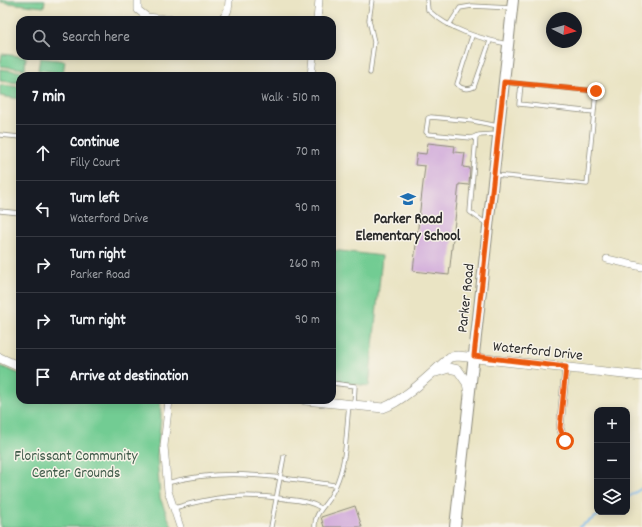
<!DOCTYPE html>
<html lang="en">
<head>
<meta charset="utf-8">
<style>
	body { margin:0; font-family:Dekko,sans-serif; background:#242831; color:#f1f3f6 }
	.controls { position:absolute; right:12px; bottom:12px; display:grid; overflow:hidden; border-radius:8px; box-shadow:0 2px 10px #0003 }
	.controls button { width:36px; height:36px; display:grid; place-items:center; padding:0; border:0; border-bottom:1px solid #363941; background:#171b24; color:#f1f3f6; font:20px sans-serif }
	.compass { position:absolute; left:546px; top:12px; width:36px; height:36px; border-radius:50%; background:#171b24; box-shadow:0 2px 10px #0003; rotate:96deg }
	.stop { position:absolute; width:12px; height:12px; margin:-9px; border:3px solid #ea580c; border-radius:50%; background:#fff }
	.stop.end { background:#ea580c; border-color:#fff; box-shadow:0 1px 4px #0008 }
	.list { margin:0; padding:0; list-style:none }
	h2 { display:flex; justify-content:space-between; align-items:center; height:52px; margin:0; padding:0 16px; font-size:17px }
	h2 small { font-size:13px; font-weight:400; color:#9ea1a6 }
	.list li { display:grid; grid-template-columns:26px 1fr auto; gap:12px; align-items:center; box-sizing:border-box; height:56px; padding:0 16px; border-top:1px solid #363941 }
	.list b { display:block; font-size:15px; white-space:nowrap }
	.list p { margin:0; font-size:13px; white-space:nowrap; color:#9ea1a6 }
	.list em { font-size:13px; font-style:normal; color:#9ea1a6 }
	.icon { flex:none; width:22px; height:22px; fill:none; stroke:currentColor; stroke-width:2; stroke-linecap:round; stroke-linejoin:round }
	.map { position:relative; flex:none; width:642px; height:527px; overflow:hidden }
	.search { position:absolute; background:#171b24; box-shadow:0 2px 10px #0003; left:16px; top:16px; width:320px; height:44px; display:flex; align-items:center; gap:10px; box-sizing:border-box; padding:0 14px; border-radius:12px; color:#9ea1a6; font-size:15px }
	.panel { position:absolute; background:#171b24; box-shadow:0 2px 10px #0003; left:16px; top:72px; width:320px; height:332px; border-radius:12px }
	.map>svg:first-child { display:block }
	.green { fill:#72cc93; stroke:#4e7c5f }
	.lines { fill:none; stroke-linecap:round; stroke-linejoin:round }
	.stream { stroke:#7dbaf0; stroke-width:2 }
	.building { fill:#d0a9da }
	.service-casing { stroke:#8a8878; stroke-width:5 }
	.minor-casing { stroke:#8a8878; stroke-width:8 }
	.tertiary-casing { stroke:#8a8878; stroke-width:10 }
	.secondary-casing { stroke:#8a8878; stroke-width:12 }
	.service { stroke:#fff; stroke-width:3.5 }
	.minor { stroke:#fff; stroke-width:7 }
	.tertiary { stroke:#fff; stroke-width:9 }
	.secondary { stroke:#fff; stroke-width:10 }
	.route { stroke:#ea580c; stroke-width:5 }
	.labels { text-anchor:middle; stroke-width:3; stroke-linejoin:round; paint-order:stroke }
	.poi-label { font-size:15px; font-weight:bold; fill:#2b2b2b; stroke:#f7f3e8 }
	.street-label { font-size:15px; fill:#2b2b2b; stroke:#f7f3e8 }
	.park-label { font-size:15px; fill:#405b4a; stroke:#f7f3e8 }
</style>
</head>
<body>
<div class="map">
<svg width="642" height="527" viewBox="0 0 642 527">
	<rect width="100%" height="100%" fill="#f7f3e8"/>
	<filter id="ink" filterUnits="userSpaceOnUse"><feTurbulence type="fractalNoise" baseFrequency=".025" numOctaves="2"/><feDisplacementMap in="SourceGraphic" scale="8" xChannelSelector="R" yChannelSelector="G"/><feConvolveMatrix kernelMatrix="1 2 1 2 8 2 1 2 1" color-interpolation-filters="sRGB"/></filter>
	<filter id="wash" filterUnits="userSpaceOnUse"><feTurbulence type="fractalNoise" baseFrequency=".012" numOctaves="4" result="noise"/><feDisplacementMap in="SourceGraphic" scale="16" xChannelSelector="R" yChannelSelector="G"/><feGaussianBlur stdDeviation="0.9" result="paint"/><feColorMatrix in="noise" values="0 0 0 0 0 0 0 0 0 0 0 0 0 0 0 0 0 1.4 0 .05"/><feComposite in="paint" operator="in"/></filter>
	<g filter="url(#wash)">
		<rect width="100%" height="100%" fill="#eae4c4"/>
		<!-- green -->
		<g class="green">
			<path d="M0 0H45L44 7 0 2Z"/>
			<path d="M2 54 26 57 25 69 0 66Z"/>
			<path d="M40 58 65 61 63 73 38 70Z"/>
			<path d="M0 69 25 72 24 76H20V83L0 81Z"/>
			<path d="M0 85 20 87V99L0 96Z"/>
			<path d="M332 250 382 256 369 386 332 381Z"/>
			<path d="M0 366 20 374V400H160L161 416 157 457 160 498 172 527H0Z"/>
		</g>
		<g class="lines">
			<!-- stream -->
			<g class="stream">
				<path d="M627 498 642 488"/>
				<path d="M579 527 604 512"/>
			</g>
		</g>
		<g id="blocks">
			<!-- building -->
			<g class="building">
				<path d="M428 143 455 146 454 152 465 153 463 167 470 168 469 185 459 184 449 275 413 271 425 166 415 165 417 153 426 154Z"/>
				<path d="M355 506 362 527H324L321 517Z"/>
			</g>
		</g>
	</g>
	<g filter="url(#ink)">
		<use href="#blocks" fill-opacity="0" stroke="#8a8878" stroke-width="1"/>
		<g class="lines">
			<defs>
				<g id="service">
					<path d="M427 0 428 10C450 30 478 38 507 44"/>
					<path d="M449 25 460 8 472 6 511 8"/>
					<path d="M472 36 457 84C461 89 468 90 474 87L490 41"/>
					<path d="M370 73 374 42 369 20 372 0"/>
					<path d="M504 82 521 84"/>
					<path d="M497 134 479 135 471 138 428 134 426 132 428 118 431 117 473 121 498 126"/>
					<path d="M0 135 20 137"/>
					<path d="M476 136 470 212 487 224"/>
					<path d="M495 175 587 184 596 91 521 84 519 104 594 112"/>
					<path d="M0 211 20 213"/>
					<path d="M332 383 355 386 354 404"/>
					<path d="M167 483C225 467 277 477 335 485"/>
					<path d="M174 508C216 496 242 493 286 499 299 501 310 501 321 508"/>
					<path d="M271 527 284 456"/>
					<path d="M315 527C314 514 324 507 330 497 333 492 336 486 338 480 347 457 346 429 349 405"/>
				</g>
				<g id="minor">
					<path d="M138 0V10L147 17 176 20"/>
					<path d="M219 20C228 17 229 8 229 0"/>
					<path d="M317 20 319 0"/>
					<path d="M311 76 313 56"/>
					<path d="M607 259 642 267"/>
					<path d="M169 400 164 446 168 491 180 527"/>
					<path d="M565 441 560 428 566 367"/>
				</g>
				<g id="tertiary">
					<path d="M0 358 20 367"/>
					<path d="M436 372 449 368 458 370 467 383 469 393"/>
					<path d="M305 400 383 408C404 401 433 372 450 357L458 356 642 376"/>
				</g>
				<path id="secondary" d="M455 527 513 0"/>
			</defs>
			<!-- service casing -->
			<use href="#service" class="service-casing"/>
			<!-- minor casing -->
			<use href="#minor" class="minor-casing"/>
			<!-- tertiary casing -->
			<use href="#tertiary" class="tertiary-casing"/>
			<!-- secondary casing -->
			<use href="#secondary" class="secondary-casing"/>
			<!-- service -->
			<use href="#service" class="service"/>
			<!-- minor -->
			<use href="#minor" class="minor"/>
			<!-- tertiary -->
			<use href="#tertiary" class="tertiary"/>
			<!-- secondary -->
			<use href="#secondary" class="secondary"/>
		</g>
	</g>
	<g class="lines" filter="url(#ink)">
		<!-- route -->
		<path class="route" d="M565 441 560 428 566 367 474 356 504 82 596 91"/>
	</g>
	<!-- icons -->
	<defs>
		<symbol id="school-bare" viewBox="-9 -9 18 18"><path d="M0-5L7-2L0 1L-7-2ZM-4 1L0 2.5L4 1V4Q0 6-4 4Z" fill="#1f6fb2" stroke="#f7f3e8" stroke-width="2.5" paint-order="stroke"/></symbol>
	</defs>
	<g fill-rule="evenodd">
		<use href="#school-bare" x="397" y="188" width="22" height="22"/>
	</g>
	<g class="labels">
		<!-- poi labels -->
		<g class="poi-label">
			<text x="408" y="223">Parker Road<tspan x="408" dy="17">Elementary School</tspan></text>
		</g>
		<!-- street labels -->
		<g class="street-label">
			<text transform="translate(465 298) rotate(-84)" y="5">Parker Road</text>
			<text transform="translate(538 350) rotate(6)" y="5">Waterford Drive</text>
		</g>
		<!-- park labels -->
		<g class="park-label">
			<text x="76" y="460">Florissant Community<tspan x="76" dy="17">Center Grounds</tspan></text>
		</g>
	</g>
</svg>
<div class="controls">
<button>+</button>
<button>−</button>
<button><svg class="icon" aria-label="layers" viewBox="0 0 24 24"><path d="M12 4l9 5-9 5-9-5zM3 14l9 5 9-5"/></svg></button>
</div>
<svg class="compass" viewBox="-18 -18 36 36"><path d="M0-13l5 13h-10z" fill="#e53935"/><path d="M0 13l5-13h-10z" fill="#9ea1a6"/></svg>
<div class="stop" style="left:565px;top:441px"></div>
<div class="stop end" style="left:596px;top:91px"></div>
<div class="search"><svg class="icon" aria-label="search" viewBox="0 0 24 24"><circle cx="10" cy="10" r="6"/><path d="M15 15l6 6"/></svg>Search here</div>
<section class="panel">
<h2>7 min<small>Walk · 510 m</small></h2>
<ul class="list">
<li><svg class="icon" aria-label="ahead" viewBox="0 0 24 24"><path d="M12 20V5M6 11l6-6 6 6"/></svg><div><b>Continue</b><p>Filly Court</p></div><em>70 m</em></li>
<li><svg class="icon" aria-label="left" viewBox="0 0 24 24"><path d="M17 20v-9H6M10 6l-5 5 5 5"/></svg><div><b>Turn left</b><p>Waterford Drive</p></div><em>90 m</em></li>
<li><svg class="icon" aria-label="right" viewBox="0 0 24 24"><path d="M7 20v-9h11M14 6l5 5-5 5"/></svg><div><b>Turn right</b><p>Parker Road</p></div><em>260 m</em></li>
<li><svg class="icon" aria-label="right" viewBox="0 0 24 24"><path d="M7 20v-9h11M14 6l5 5-5 5"/></svg><div><b>Turn right</b></div><em>90 m</em></li>
<li><svg class="icon" aria-label="arrive" viewBox="0 0 24 24"><path d="M6 21V4h12l-3 4 3 4H6"/></svg><div><b>Arrive at destination</b></div></li>
</ul>
</section>
</div>
</body>
</html>
